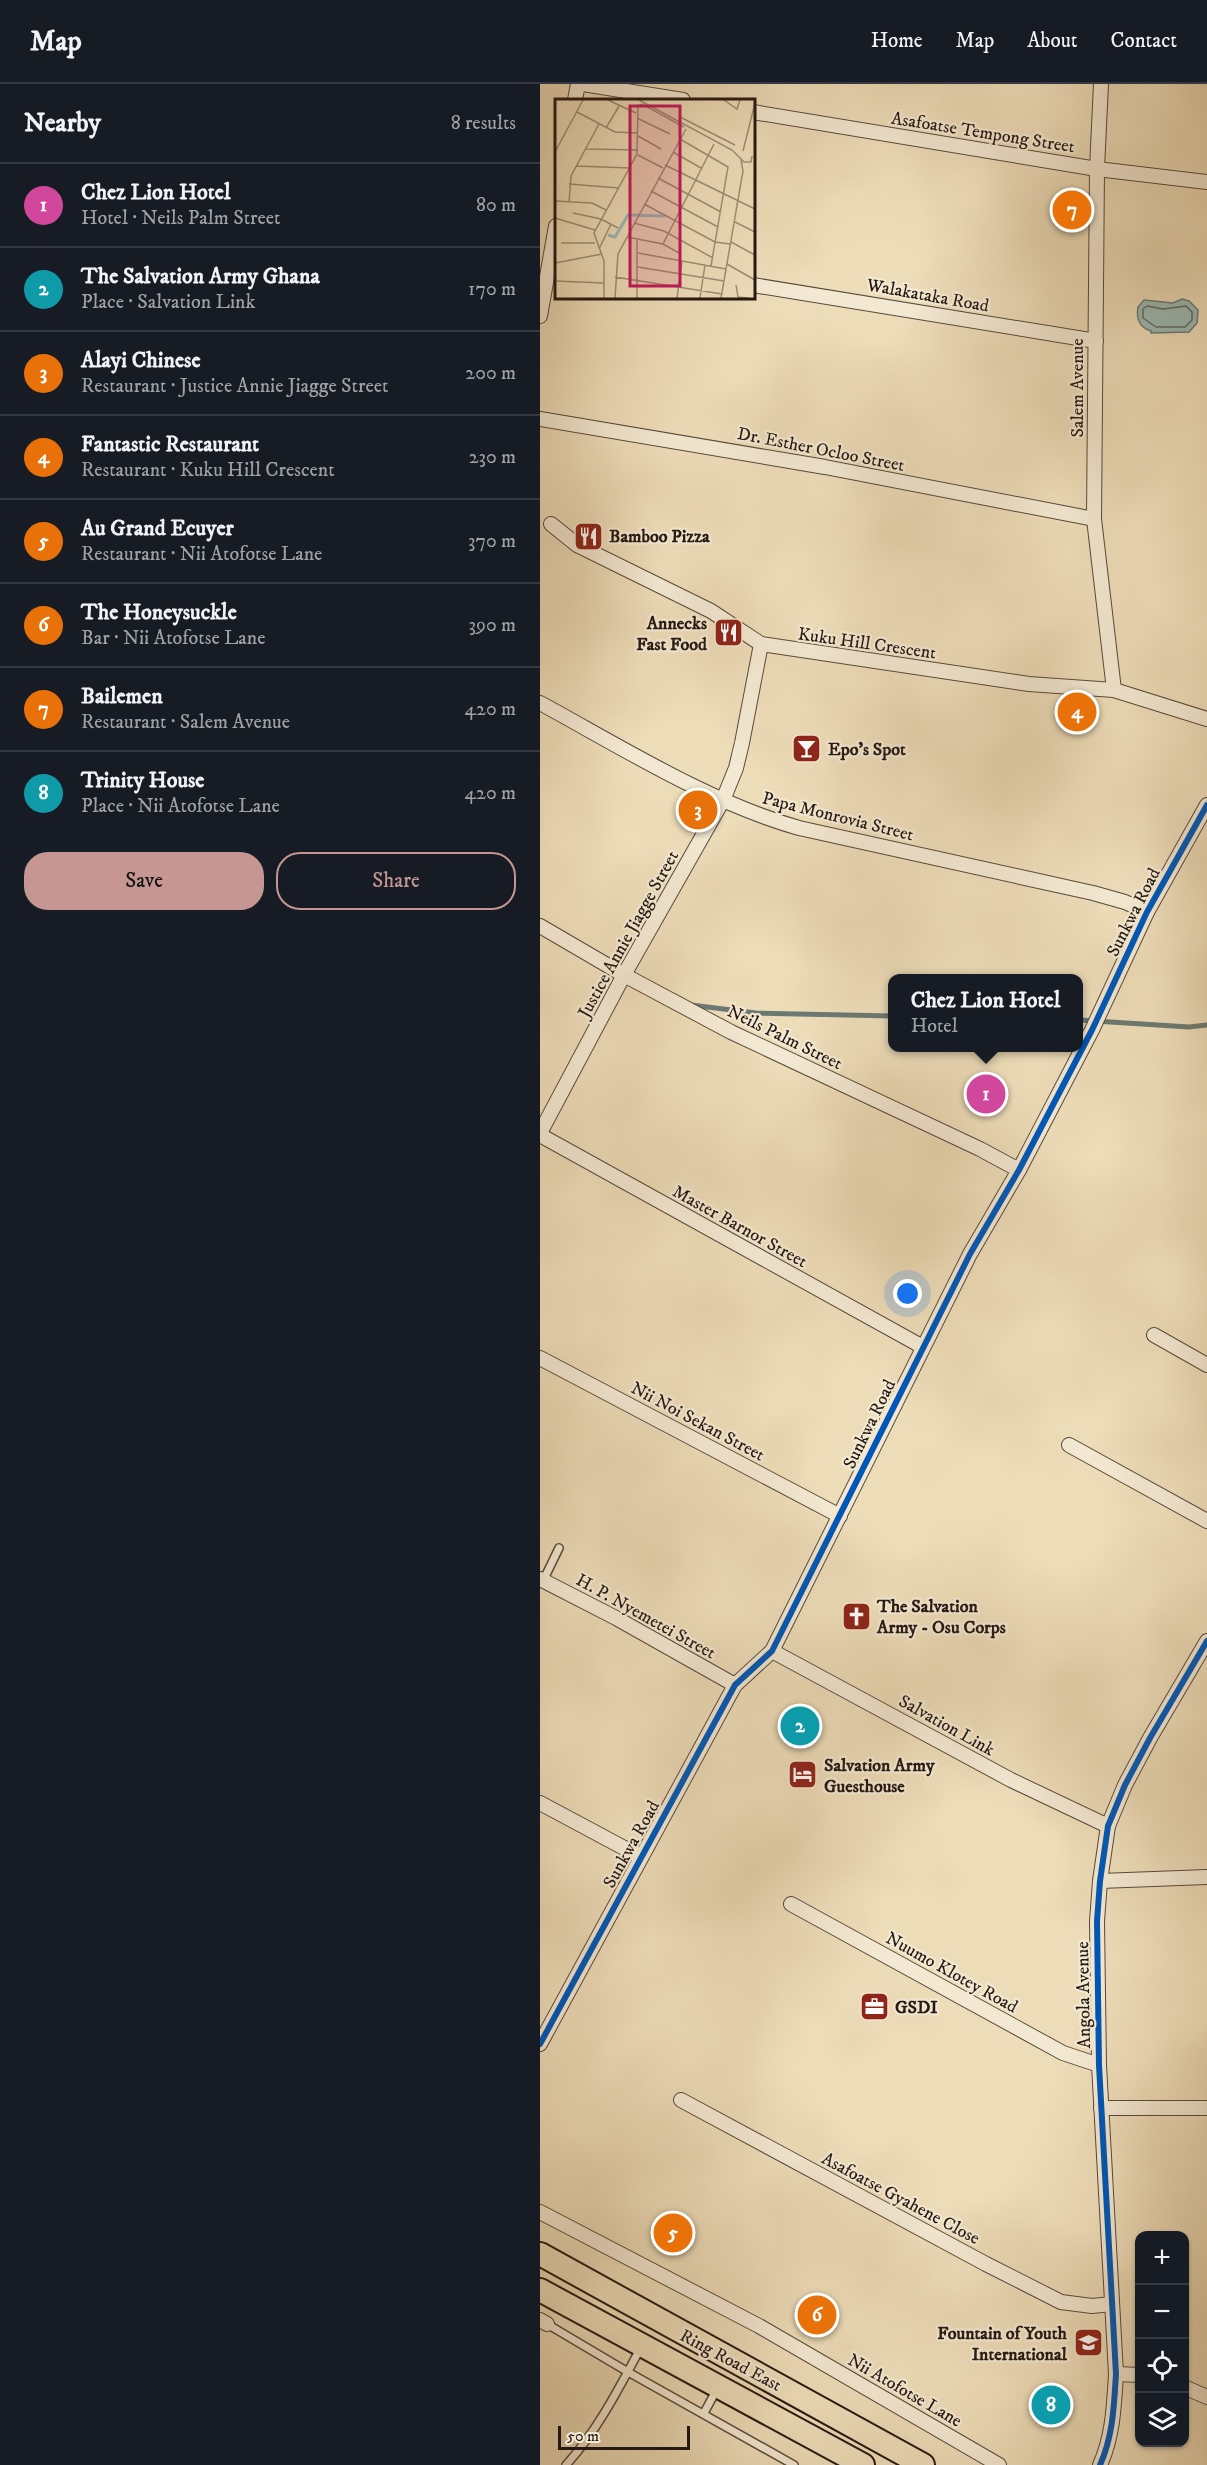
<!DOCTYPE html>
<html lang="en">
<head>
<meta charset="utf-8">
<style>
	body { margin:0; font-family:"IM FELL DW Pica",serif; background:#242831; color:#f1f3f6 }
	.controls { position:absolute; right:18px; bottom:18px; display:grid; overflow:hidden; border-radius:12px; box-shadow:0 2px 4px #0004 }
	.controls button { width:54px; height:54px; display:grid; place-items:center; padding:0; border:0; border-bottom:2px solid #363941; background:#171b24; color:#f1f3f6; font:30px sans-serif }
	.scale { position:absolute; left:18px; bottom:15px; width:132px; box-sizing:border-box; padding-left:6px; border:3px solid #261812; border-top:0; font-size:16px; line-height:21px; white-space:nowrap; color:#261812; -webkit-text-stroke:4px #f3e8d1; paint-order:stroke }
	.you { position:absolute; left:368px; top:1210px; width:21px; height:21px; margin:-15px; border:4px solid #fff; border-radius:50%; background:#1a73e8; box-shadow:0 0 0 9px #1a73e833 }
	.badge { display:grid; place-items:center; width:39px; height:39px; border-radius:50%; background:#c59692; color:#fff; font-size:20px; font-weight:700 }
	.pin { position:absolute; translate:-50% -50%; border:3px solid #fff; box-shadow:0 2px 6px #0006 }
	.popup { position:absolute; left:348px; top:890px; width:195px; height:78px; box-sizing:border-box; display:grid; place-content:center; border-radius:12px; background:#171b24; filter:drop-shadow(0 2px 4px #0005); font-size:20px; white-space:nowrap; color:#9ea1a6 }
	.popup b { font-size:22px; color:#f1f3f6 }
	.popup::after { content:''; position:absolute; left:50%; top:100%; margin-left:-12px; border:12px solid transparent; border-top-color:#171b24 }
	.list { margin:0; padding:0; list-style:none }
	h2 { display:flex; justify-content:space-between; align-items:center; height:78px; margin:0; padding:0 24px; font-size:26px }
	h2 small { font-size:20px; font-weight:400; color:#9ea1a6 }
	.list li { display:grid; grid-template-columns:39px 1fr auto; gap:18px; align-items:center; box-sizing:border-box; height:84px; padding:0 24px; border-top:2px solid #363941 }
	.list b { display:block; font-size:22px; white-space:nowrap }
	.list p { margin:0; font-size:20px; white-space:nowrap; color:#9ea1a6 }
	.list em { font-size:20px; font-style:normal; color:#9ea1a6 }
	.actions { display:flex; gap:12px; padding:18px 24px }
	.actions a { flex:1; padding:14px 0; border:2px solid #c59692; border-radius:24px; text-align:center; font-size:21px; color:#c59692 }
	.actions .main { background:#c59692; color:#111 }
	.icon { flex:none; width:33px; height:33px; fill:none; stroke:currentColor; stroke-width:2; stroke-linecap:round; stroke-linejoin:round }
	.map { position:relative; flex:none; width:667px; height:2381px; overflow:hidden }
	header { display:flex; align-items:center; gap:36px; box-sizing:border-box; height:84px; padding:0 30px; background:#171b24; border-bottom:2px solid #363941 }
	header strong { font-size:28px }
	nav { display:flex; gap:33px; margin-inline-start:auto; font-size:21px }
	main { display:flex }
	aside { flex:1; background:#171b24 }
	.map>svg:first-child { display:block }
	.water { fill:#9abab4; stroke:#6c7973; stroke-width:1.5 }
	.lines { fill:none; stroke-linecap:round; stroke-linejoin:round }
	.shore { stroke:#606963; stroke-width:1.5 }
	.stream { stroke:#6c7973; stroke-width:5 }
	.lane-casing { stroke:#58493c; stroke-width:10 }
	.street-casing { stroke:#58493c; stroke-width:16 }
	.primary-casing { stroke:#261812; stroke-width:26 }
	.lane { stroke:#f3e8d1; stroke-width:7 }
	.street { stroke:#f3e8d1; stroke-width:14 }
	.primary { stroke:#eddcb8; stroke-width:22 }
	.cycleway-casing { stroke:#f3e8d1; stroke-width:10 }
	.cycleway { stroke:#0057b8; stroke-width:6 }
	.labels { text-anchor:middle; stroke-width:4.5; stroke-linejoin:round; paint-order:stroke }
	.street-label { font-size:18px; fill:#261812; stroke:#f3e8d1 }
	.poi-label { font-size:18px; font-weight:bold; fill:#261812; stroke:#f3e8d1; text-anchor:start }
	.inset-river { fill:none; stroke:#9abab4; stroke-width:3 }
	.inset-road { fill:none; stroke:#9d8e76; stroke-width:1.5 }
	.view { fill:#c2185b; fill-opacity:0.15; stroke:#c2185b; stroke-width:3 }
	.inset-edge { fill:none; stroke:#261812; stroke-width:3 }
</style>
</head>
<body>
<header>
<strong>Map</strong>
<nav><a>Home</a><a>Map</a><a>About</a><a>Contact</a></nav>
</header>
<main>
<aside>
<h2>Nearby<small>8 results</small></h2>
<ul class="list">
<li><span class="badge" style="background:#d1479c">1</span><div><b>Chez Lion Hotel</b><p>Hotel · Neils Palm Street</p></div><em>80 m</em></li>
<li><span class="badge" style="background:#0f9aa8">2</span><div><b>The Salvation Army Ghana</b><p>Place · Salvation Link</p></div><em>170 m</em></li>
<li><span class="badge" style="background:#e8710a">3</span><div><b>Alayi Chinese</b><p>Restaurant · Justice Annie Jiagge Street</p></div><em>200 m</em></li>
<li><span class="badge" style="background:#e8710a">4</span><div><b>Fantastic Restaurant</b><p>Restaurant · Kuku Hill Crescent</p></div><em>230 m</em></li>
<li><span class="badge" style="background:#e8710a">5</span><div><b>Au Grand Ecuyer</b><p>Restaurant · Nii Atofotse Lane</p></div><em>370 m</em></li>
<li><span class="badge" style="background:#e8710a">6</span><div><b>The Honeysuckle</b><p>Bar · Nii Atofotse Lane</p></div><em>390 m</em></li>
<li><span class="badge" style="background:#e8710a">7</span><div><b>Bailemen</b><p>Restaurant · Salem Avenue</p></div><em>420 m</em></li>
<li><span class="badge" style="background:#0f9aa8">8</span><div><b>Trinity House</b><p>Place · Nii Atofotse Lane</p></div><em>420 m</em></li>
</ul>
<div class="actions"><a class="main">Save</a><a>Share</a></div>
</aside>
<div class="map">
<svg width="667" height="2381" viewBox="0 0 667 2381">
	<rect width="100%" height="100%" fill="#eddcb8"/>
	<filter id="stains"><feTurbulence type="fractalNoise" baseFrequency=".00333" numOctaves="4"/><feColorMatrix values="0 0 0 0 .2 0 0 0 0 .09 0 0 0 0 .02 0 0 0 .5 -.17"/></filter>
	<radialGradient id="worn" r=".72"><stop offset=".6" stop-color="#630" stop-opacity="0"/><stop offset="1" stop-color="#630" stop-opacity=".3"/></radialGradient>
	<!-- water -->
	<path class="water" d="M642 215 649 217 658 226 657 239 649 248 611 249V247C599 243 596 235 598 223L604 216 633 219Z"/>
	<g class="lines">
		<!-- shore -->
		<path class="shore" d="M607 222 623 225 646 222 652 228V236L645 243H616L603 234V225Z"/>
		<!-- stream -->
		<g class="stream">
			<path d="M151 921 216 929 353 932"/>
			<path d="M539 936 649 943 667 941"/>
		</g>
		<defs>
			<g id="lane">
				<path d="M3 1497 19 1464"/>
				<path d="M7 2240 88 2288 254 2381"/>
				<path d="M164 2329 177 2305"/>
				<path d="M26 2381C57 2347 78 2306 100 2265"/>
			</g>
			<g id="street">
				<path d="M43 0 143 16"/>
				<path d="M561 0 557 85 554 435 574 606"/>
				<path d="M35 16 38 0"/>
				<path d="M213 28 557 85 667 98"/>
				<path d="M213 201 556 257"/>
				<path d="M0 232 16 142"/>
				<path d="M0 335 285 383 554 435"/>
				<path d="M11 440 37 461 171 527 221 560 489 600 574 606 667 635"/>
				<path d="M0 619C81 663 170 719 259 744L553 809 585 818 607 828"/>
				<path d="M0 842 84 891 191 948 440 1065 479 1086"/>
				<path d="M0 1049 85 889 183 716 196 684 202 659 221 560"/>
				<path d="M0 1051 383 1263"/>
				<path d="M614 1251 667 1281"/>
				<path d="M0 1274 300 1432"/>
				<path d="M529 1361 667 1437"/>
				<path d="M0 1495 76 1534 195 1601"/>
				<path d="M232 1567 471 1696 568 1742"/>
				<path d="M0 1719 101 1773"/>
				<path d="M560 1797 667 1793"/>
				<path d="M251 1820 523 1969 559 1981"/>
				<path d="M0 1960 195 1601 232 1567 430 1170 479 1086 552 946 607 828 667 721"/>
				<path d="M141 2016 446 2180 521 2218 552 2222 572 2220"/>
				<path d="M561 2024H667"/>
				<path d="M0 2128 219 2242 459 2381"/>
				<path d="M0 2236 7 2240"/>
				<path d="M576 2290 600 2291"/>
				<path d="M644 2303 667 2313"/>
				<path d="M560 2381C573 2352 574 2322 576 2290L559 1981 557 1837 560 1797 568 1742 585 1701 610 1654 667 1557"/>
			</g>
			<g id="primary">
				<path d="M0 2170 383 2381"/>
				<path d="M0 2206 323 2381"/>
			</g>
		</defs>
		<!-- lane casing -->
		<use href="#lane" class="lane-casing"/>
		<!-- street casing -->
		<use href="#street" class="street-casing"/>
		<!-- primary casing -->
		<use href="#primary" class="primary-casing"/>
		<!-- lane -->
		<use href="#lane" class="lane"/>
		<!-- street -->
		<use href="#street" class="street"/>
		<!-- primary -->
		<use href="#primary" class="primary"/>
		<defs>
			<g id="cycleway">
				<path d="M0 1960 195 1601 232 1567 430 1170 479 1086 552 946 607 828 667 721"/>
				<path d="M560 2381C573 2352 574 2322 576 2290L559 1981 557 1837 560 1797 568 1742 585 1701 610 1654 667 1557"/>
			</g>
		</defs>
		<!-- cycleway casing -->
		<use href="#cycleway" class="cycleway-casing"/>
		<!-- cycleway -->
		<use href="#cycleway" class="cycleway"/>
	</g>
	<!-- icons -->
	<defs>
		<symbol id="restaurant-square" viewBox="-11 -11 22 22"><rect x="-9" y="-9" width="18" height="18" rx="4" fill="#8f2418" stroke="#f3e8d1"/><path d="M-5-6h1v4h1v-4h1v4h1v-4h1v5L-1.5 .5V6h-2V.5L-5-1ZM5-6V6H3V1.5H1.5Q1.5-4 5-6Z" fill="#fff"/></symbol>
		<symbol id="bar-square" viewBox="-11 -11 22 22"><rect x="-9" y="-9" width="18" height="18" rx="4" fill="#8f2418" stroke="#f3e8d1"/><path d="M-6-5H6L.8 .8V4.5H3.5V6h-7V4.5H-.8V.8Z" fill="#fff"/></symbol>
		<symbol id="church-square" viewBox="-11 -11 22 22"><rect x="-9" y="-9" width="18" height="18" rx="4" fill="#8f2418" stroke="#f3e8d1"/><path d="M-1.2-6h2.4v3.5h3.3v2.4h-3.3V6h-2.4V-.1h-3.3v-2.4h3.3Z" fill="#fff"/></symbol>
		<symbol id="hotel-square" viewBox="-11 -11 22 22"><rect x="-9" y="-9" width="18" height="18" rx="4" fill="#8f2418" stroke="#f3e8d1"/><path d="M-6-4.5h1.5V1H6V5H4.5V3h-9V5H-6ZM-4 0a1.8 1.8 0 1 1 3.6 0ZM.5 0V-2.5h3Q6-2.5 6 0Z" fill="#fff"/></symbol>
		<symbol id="office-square" viewBox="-11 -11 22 22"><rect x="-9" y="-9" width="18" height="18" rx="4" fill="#8f2418" stroke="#f3e8d1"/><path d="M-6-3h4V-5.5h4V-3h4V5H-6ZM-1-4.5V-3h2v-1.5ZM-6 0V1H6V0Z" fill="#fff"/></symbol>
		<symbol id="school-square" viewBox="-11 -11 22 22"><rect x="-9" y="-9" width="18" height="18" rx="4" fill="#8f2418" stroke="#f3e8d1"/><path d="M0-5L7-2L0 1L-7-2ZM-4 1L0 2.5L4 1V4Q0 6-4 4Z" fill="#fff"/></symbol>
	</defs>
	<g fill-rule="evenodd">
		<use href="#restaurant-square" x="32" y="436" width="33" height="33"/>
		<use href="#restaurant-square" x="172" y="532" width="33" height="33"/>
		<use href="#bar-square" x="250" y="648" width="33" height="33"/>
		<use href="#church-square" x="300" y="1516" width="33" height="33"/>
		<use href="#hotel-square" x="246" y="1674" width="33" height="33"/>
		<use href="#office-square" x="318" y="1906" width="33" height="33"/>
		<use href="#school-square" x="532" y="2242" width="33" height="33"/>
	</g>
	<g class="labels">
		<!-- street labels -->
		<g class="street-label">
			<text transform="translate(443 48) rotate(9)" y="6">Asafoatse Tempong Street</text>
			<text transform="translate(388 211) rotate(10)" y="6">Walakataka Road</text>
			<text transform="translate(537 304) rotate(-90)" y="6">Salem Avenue</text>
			<text transform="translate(281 365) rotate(11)" y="6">Dr. Esther Ocloo Street</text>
			<text transform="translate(327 559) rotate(8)" y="6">Kuku Hill Crescent</text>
			<text transform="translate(298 732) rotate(14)" y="6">Papa Monrovia Street</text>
			<text transform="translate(593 828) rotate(-63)" y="6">Sunkwa Road</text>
			<text transform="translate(88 850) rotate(-61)" y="6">Justice Annie Jiagge Street</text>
			<text transform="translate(245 953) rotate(26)" y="6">Neils Palm Street</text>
			<text transform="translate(200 1142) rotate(29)" y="6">Master Barnor Street</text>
			<text transform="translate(158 1337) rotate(28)" y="6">Nii Noi Sekan Street</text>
			<text transform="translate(329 1340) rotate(-64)" y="6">Sunkwa Road</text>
			<text transform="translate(106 1532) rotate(29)" y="6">H. P. Nyemetei Street</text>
			<text transform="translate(407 1641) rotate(29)" y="6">Salvation Link</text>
			<text transform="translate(91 1760) rotate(-61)" y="6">Sunkwa Road</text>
			<text transform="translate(412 1888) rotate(29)" y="6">Nuumo Klotey Road</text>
			<text transform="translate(543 1911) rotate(-91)" y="6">Angola Avenue</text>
			<text transform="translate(361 2114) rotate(28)" y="6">Asafoatse Gyahene Close</text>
			<text transform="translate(191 2276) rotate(28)" y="6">Ring Road East</text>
			<text transform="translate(365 2306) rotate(30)" y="6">Nii Atofotse Lane</text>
		</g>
		<!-- poi labels -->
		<g class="poi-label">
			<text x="69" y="458">Bamboo Pizza</text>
			<text x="167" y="545" text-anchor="end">Annecks<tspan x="167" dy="21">Fast Food</tspan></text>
			<text x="288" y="671">Epo's Spot</text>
			<text x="337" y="1528">The Salvation<tspan x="337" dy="21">Army - Osu Corps</tspan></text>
			<text x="284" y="1687">Salvation Army<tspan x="284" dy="21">Guesthouse</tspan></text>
			<text x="355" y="1929">GSDI</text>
			<text x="527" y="2255" text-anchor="end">Fountain of Youth<tspan x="527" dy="21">International</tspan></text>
		</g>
	</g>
	<!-- overview -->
	<g transform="translate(15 15)">
		<rect width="200" height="200" fill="#eddcb8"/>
		<path class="inset-river" d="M53 136 60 138 73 116 110 117"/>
		<path class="inset-road" d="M53 1 81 14M84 1 177 51 189 63H196L197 57M169 1 182 10 185 1M22 13 60 33 83 34M125 18 180 46M82 19 115 35M51 29 64 7M83 37 106 50M125 40 173 68 156 167M31 50 83 51M188 52 200 4M0 53 28 1M118 53 146 69M83 56 108 69M110 66 200 110M21 67 75 69M103 79 166 113M14 85 64 89M96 92 163 128M0 102 37 104 51 111M14 103 16 77 44 25M89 105 160 143 175 145M18 114 46 120M0 119 40 131M46 120 63 129M180 123 200 133M79 124 109 132 158 159M72 138 108 145 124 154M82 141V199M176 143 200 156M6 144H40M108 145 159 45M44 150 56 125M83 154 171 170M0 164 47 155M172 165 200 181M83 168 169 182M60 178 167 195M0 182 49 184M181 186 183 198 193 199M49 199V162L39 134 82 55 83 7 87 5 129 28M60 199 63 155 131 30M122 199 127 162M145 199 150 166M166 199 188 72 186 61"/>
		<path class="view" d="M75 7H125V187H75Z"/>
		<rect width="200" height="200" class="inset-edge"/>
	</g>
	<rect width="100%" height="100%" filter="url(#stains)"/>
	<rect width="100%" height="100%" fill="url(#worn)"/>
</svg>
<div class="controls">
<button>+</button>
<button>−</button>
<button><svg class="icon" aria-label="locate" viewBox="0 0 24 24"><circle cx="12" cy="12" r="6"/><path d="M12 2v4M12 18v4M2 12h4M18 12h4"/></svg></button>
<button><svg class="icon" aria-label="layers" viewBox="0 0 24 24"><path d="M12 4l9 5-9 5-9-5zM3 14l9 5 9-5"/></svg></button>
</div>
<div class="scale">50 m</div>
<div class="you"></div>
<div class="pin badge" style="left:446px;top:1010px;background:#d1479c">1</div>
<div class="popup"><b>Chez Lion Hotel</b>Hotel</div>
<div class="pin badge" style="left:260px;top:1642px;background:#0f9aa8">2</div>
<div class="pin badge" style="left:158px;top:726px;background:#e8710a">3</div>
<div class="pin badge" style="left:537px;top:628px;background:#e8710a">4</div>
<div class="pin badge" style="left:133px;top:2149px;background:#e8710a">5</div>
<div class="pin badge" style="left:277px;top:2231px;background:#e8710a">6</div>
<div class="pin badge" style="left:532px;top:126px;background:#e8710a">7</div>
<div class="pin badge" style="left:511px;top:2321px;background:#0f9aa8">8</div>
</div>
</main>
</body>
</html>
